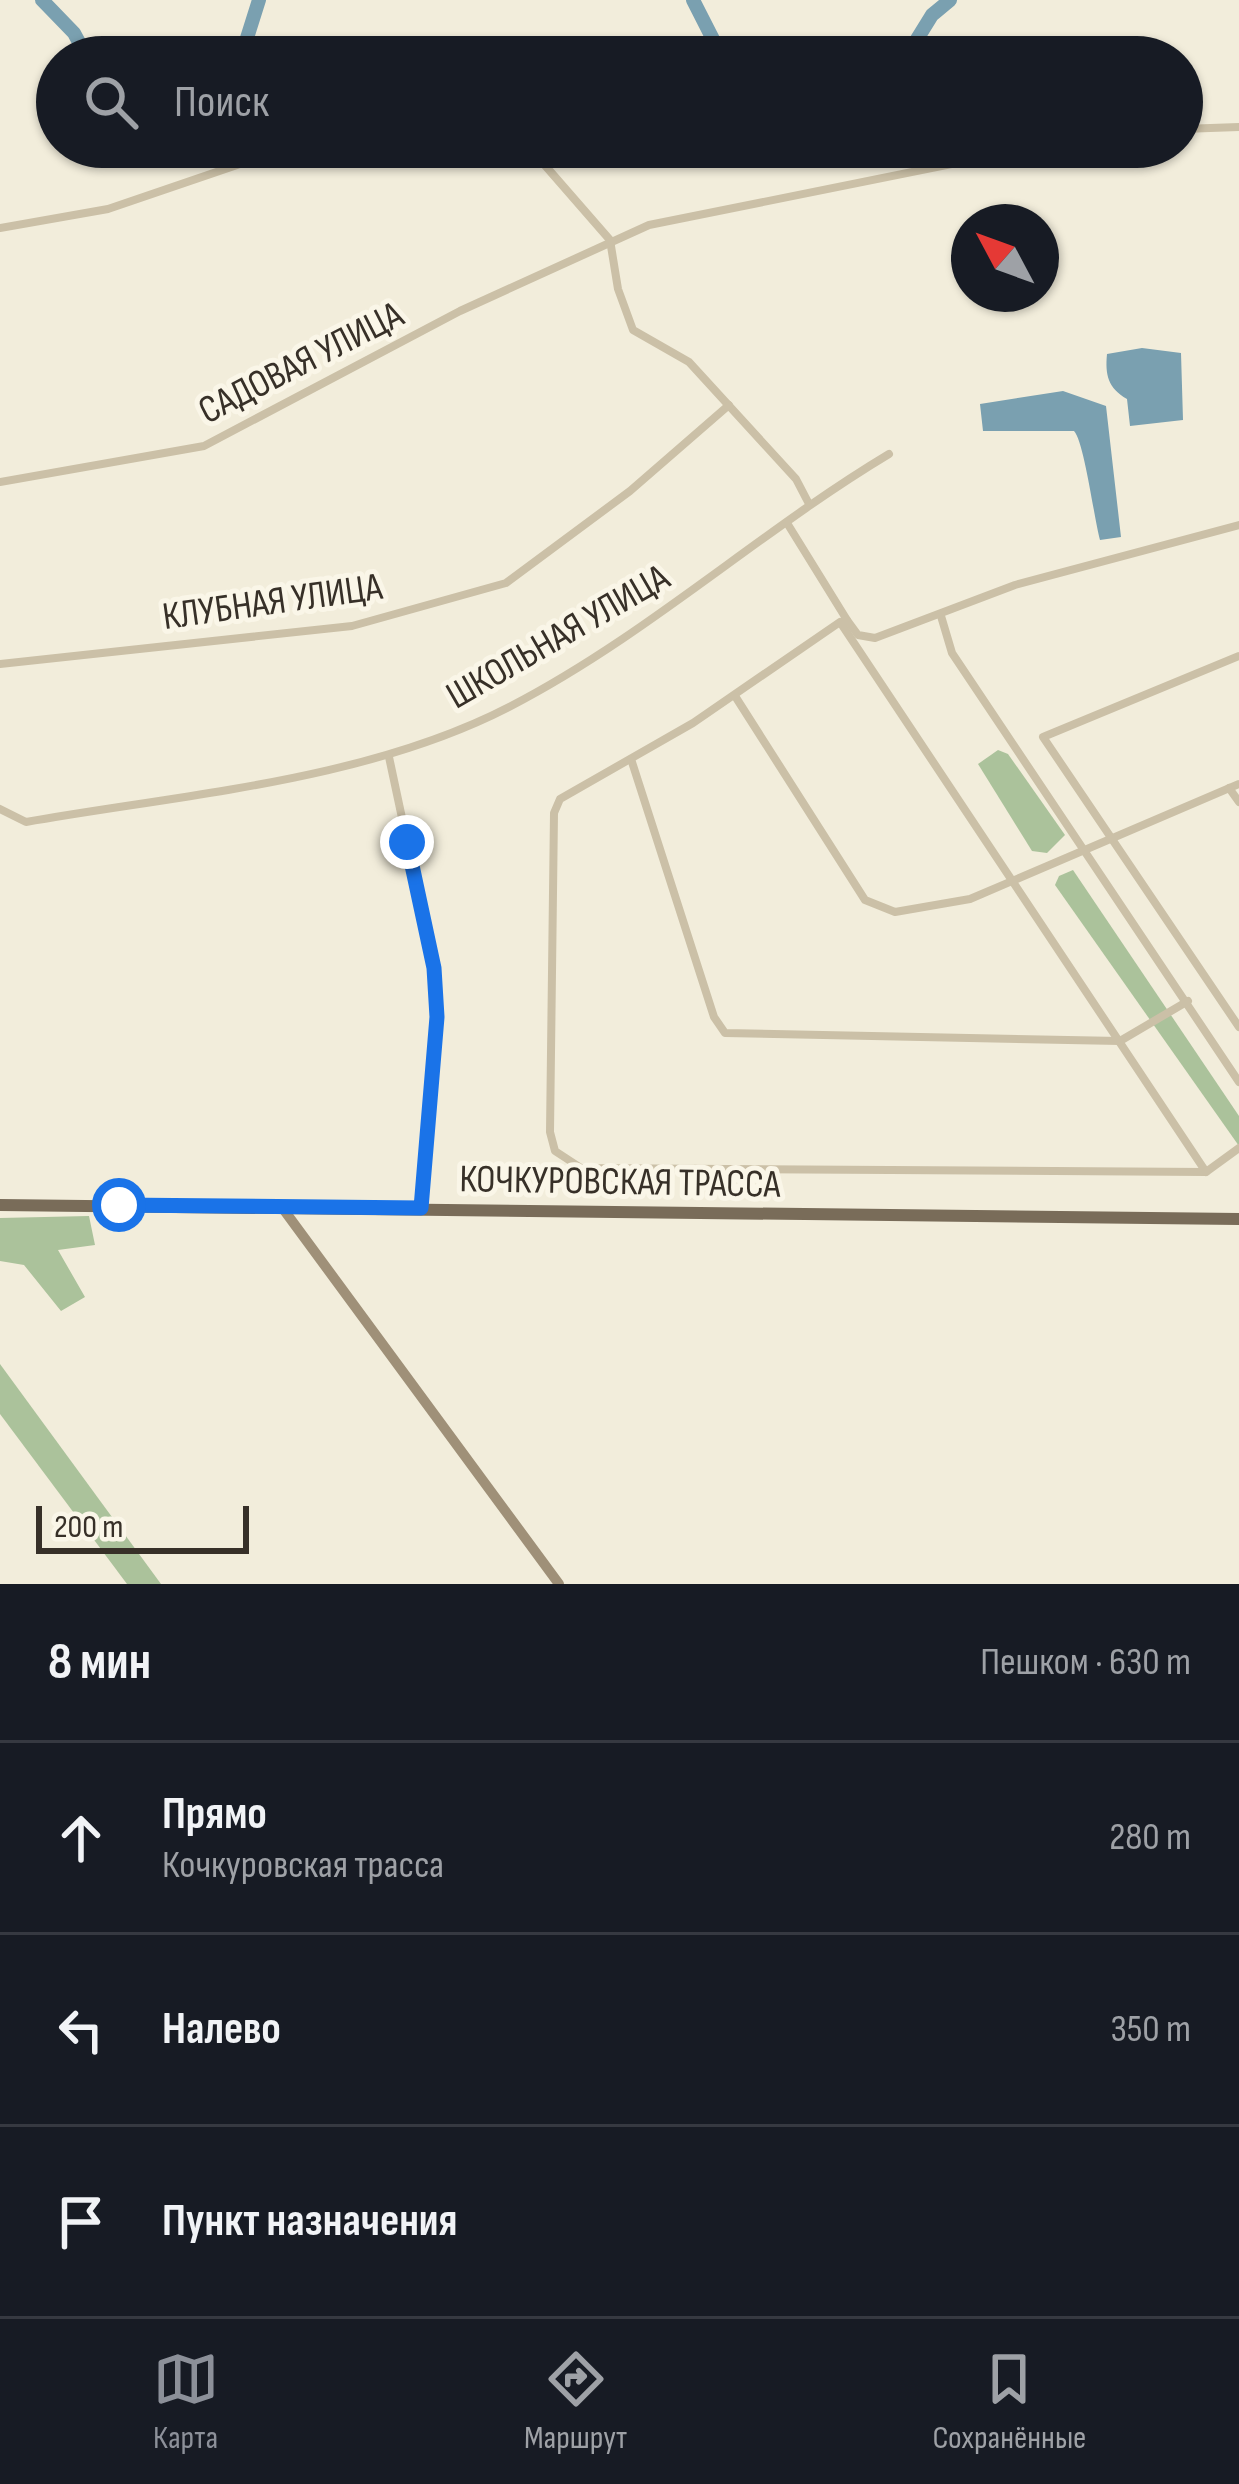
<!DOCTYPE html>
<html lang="ru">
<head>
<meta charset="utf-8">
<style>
	body { margin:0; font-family:"Sofia Sans Condensed",sans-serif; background:#242831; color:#f1f3f6 }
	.compass { position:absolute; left:951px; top:204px; width:108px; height:108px; border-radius:50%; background:#171b24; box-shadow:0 3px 9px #0004; rotate:311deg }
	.scale { position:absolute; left:36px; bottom:30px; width:213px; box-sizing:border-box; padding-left:12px; border:6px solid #373028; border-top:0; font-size:33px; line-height:42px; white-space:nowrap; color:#373028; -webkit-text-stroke:9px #faf6e8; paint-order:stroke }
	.stop { position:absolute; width:36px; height:36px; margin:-27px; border:9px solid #1a73e8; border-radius:50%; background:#fff }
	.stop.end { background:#1a73e8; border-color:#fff; box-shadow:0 3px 12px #0008 }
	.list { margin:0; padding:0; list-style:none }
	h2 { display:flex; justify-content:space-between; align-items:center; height:156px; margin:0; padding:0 48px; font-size:51px }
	h2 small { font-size:39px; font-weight:400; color:#9ea1a6 }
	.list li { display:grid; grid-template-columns:78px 1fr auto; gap:36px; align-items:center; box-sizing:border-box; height:192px; padding:0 48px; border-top:3px solid #363941 }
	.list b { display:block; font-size:45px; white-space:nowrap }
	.list p { margin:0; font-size:39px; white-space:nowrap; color:#9ea1a6 }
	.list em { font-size:39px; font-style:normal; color:#9ea1a6 }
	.icon { flex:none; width:66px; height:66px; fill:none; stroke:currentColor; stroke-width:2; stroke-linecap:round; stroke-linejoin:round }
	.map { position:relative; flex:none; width:1239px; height:1584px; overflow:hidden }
	.search { position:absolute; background:#171b24; box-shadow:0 3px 9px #0004; left:36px; right:36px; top:36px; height:132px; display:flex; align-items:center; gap:30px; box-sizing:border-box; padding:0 42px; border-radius:66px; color:#9ea1a6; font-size:45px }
	.sheet { height:732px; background:#171b24 }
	nav { display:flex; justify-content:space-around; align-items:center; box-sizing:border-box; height:168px; border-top:3px solid #363941; background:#171b24; font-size:33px; color:#9ea1a6 }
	nav a { display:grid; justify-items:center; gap:6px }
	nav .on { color:#8c9099 }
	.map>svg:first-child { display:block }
	.green { fill:#abc29b }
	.water { fill:#7aa0b0 }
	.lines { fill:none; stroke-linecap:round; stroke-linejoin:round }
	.river { stroke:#7aa0b0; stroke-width:14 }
	.street { stroke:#cbc0a7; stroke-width:8 }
	.secondary { stroke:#9f9078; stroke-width:10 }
	.primary { stroke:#796c59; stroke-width:12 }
	.route { stroke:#1a73e8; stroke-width:15 }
	.labels { text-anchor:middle; stroke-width:10; stroke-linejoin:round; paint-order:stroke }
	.street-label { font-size:39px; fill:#373028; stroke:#faf6e8 }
</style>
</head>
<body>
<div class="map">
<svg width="1239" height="1584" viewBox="0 0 1239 1584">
	<rect width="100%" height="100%" fill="#f2eddb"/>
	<!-- green -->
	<g class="green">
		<path d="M998 750 1008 754 1065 835 1047 853 1032 851 978 764Z"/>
		<path d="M1073 870 1239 1116V1146L1055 885 1059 876Z"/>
		<path d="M89 1216 95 1245 58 1250 85 1297 61 1311 24 1265 0 1261V1218Z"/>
		<path d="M0 1364 161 1584H127L0 1414Z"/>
	</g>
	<!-- water -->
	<g class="water">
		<path d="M1142 348 1181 353 1183 420 1130 426 1127 399C1108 388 1105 375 1107 354Z"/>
		<path d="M1063 391 1106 406 1121 537 1100 540C1094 518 1084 441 1074 431H983L980 404Z"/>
	</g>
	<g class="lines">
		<!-- river -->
		<g class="river">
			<path d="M42 0 74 33 87 57"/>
			<path d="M693 0 722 57"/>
			<path d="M241 57 259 0"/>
			<path d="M906 57 932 15 950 0"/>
			<path d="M150 147 194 157 210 147"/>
		</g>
		<!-- street -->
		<g class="street">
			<path d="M1182 129 1239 127"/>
			<path d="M529 147 610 240 618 289 633 330 689 362 796 479 808 502"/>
			<path d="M0 228 108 209 290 147"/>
			<path d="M0 482 204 446 460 311 649 225 1036 147"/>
			<path d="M787 523 847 620"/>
			<path d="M941 616 952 653 1239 1082"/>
			<path d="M840 622 1206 1172 581 1168 555 1151 550 1132 554 813 560 799 693 723Z"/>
			<path d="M841 622 847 620 858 635 875 638 1015 585 1239 525"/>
			<path d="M1239 656 1043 737 1239 1027"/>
			<path d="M0 664 352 626 506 583 630 491 729 405"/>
			<path d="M735 696 865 900 895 912 970 899 1239 784"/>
			<path d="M389 757 434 968 437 1017 420 1207"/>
			<path d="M631 759 714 1017 725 1033 1120 1041"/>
			<path d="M1229 788 1239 802"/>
			<path d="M0 809 26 822C185 794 367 781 511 706 646 636 759 532 889 454"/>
			<path d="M1120 1041 1188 1001"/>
			<path d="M1206 1172 1239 1148"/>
		</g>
		<!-- secondary -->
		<path class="secondary" d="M281 1206 559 1584"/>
		<!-- primary -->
		<path class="primary" d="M0 1205 1239 1219"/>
	</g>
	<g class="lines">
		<!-- route -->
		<path class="route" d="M119 1205 421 1208 437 1017 434 968 407 842"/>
	</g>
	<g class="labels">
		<!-- street labels -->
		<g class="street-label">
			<text transform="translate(300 361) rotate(-27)" y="14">САДОВАЯ УЛИЦА</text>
			<text transform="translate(272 600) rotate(-8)" y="14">КЛУБНАЯ УЛИЦА</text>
			<text transform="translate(557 635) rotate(-30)" y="14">ШКОЛЬНАЯ УЛИЦА</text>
			<text transform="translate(620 1180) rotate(1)" y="14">КОЧКУРОВСКАЯ ТРАССА</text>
		</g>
	</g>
</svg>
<svg class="compass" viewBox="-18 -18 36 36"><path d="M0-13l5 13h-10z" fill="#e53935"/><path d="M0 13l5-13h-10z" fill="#9ea1a6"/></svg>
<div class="scale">200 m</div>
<div class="stop" style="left:119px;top:1205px"></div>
<div class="stop end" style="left:407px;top:842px"></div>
<div class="search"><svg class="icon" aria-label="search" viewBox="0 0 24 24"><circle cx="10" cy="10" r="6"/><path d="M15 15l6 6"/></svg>Поиск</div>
</div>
<section class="sheet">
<h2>8 мин<small>Пешком · 630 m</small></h2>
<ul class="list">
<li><svg class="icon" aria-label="ahead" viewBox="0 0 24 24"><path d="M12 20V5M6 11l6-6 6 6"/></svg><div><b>Прямо</b><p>Кочкуровская трасса</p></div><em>280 m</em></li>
<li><svg class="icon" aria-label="left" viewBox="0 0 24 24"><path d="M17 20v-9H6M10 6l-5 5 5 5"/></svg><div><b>Налево</b></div><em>350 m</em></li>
<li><svg class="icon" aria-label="arrive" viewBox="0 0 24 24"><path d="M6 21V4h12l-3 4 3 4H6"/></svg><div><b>Пункт назначения</b></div></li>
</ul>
</section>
<nav>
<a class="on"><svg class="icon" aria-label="map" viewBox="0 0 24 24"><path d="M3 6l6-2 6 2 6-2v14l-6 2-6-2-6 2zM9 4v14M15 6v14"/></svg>Карта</a>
<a><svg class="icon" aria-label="directions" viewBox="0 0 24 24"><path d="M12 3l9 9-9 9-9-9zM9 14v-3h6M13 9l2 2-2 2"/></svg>Маршрут</a>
<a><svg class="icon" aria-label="saved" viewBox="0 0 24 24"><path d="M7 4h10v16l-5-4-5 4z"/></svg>Сохранённые</a>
</nav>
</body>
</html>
